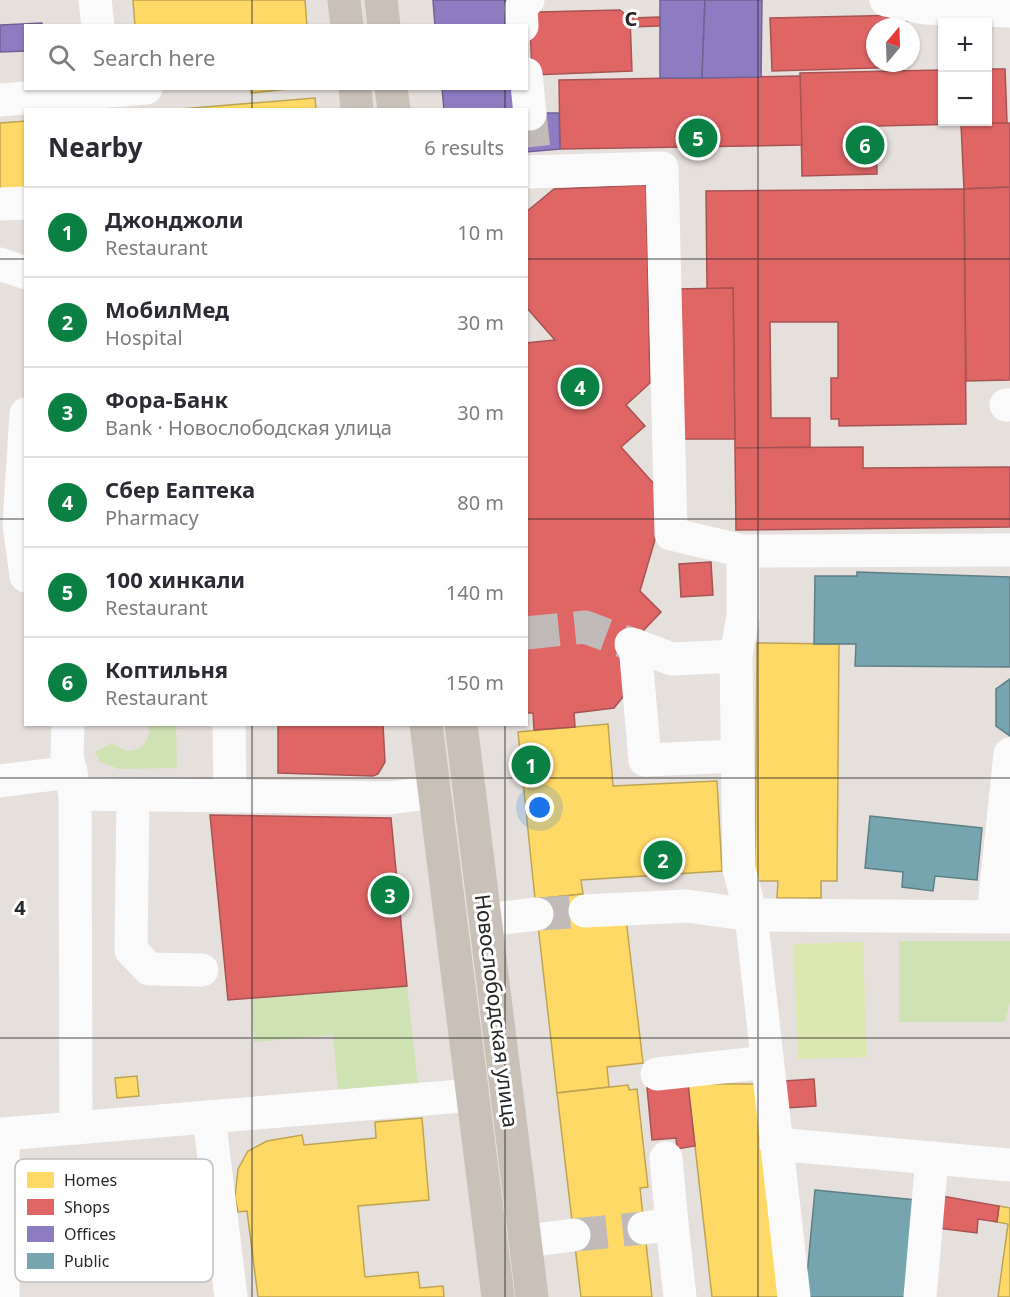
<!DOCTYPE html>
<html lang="en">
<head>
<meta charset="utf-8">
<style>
	body { margin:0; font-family:"Noto Sans",sans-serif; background:#f7f7f7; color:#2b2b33 }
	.controls { position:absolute; right:18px; top:18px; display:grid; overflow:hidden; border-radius:0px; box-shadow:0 2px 4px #0004 }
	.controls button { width:54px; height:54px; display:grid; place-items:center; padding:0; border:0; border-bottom:2px solid #e1e1e2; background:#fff; color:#2b2b33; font:30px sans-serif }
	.compass { position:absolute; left:866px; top:18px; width:54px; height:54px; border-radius:50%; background:#fff; box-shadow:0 2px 4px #0004; rotate:19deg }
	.you { position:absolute; left:540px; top:808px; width:21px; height:21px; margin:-15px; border:4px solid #fff; border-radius:50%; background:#1a73e8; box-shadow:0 0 0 9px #1a73e833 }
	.badge { display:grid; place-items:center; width:39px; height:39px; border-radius:50%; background:#0b8043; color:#fff; font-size:20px; font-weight:700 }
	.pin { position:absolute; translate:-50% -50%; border:3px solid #fff; box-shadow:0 2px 6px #0006 }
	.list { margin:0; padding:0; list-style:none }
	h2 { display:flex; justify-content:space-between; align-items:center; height:78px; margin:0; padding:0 24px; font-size:26px }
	h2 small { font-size:20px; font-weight:400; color:#7c7c81 }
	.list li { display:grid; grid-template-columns:39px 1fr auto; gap:18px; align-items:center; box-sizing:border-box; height:90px; padding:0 24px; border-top:2px solid #e1e1e2 }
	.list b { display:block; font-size:22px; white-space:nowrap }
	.list p { margin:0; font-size:20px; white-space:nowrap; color:#7c7c81 }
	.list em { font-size:20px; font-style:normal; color:#7c7c81 }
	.icon { flex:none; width:33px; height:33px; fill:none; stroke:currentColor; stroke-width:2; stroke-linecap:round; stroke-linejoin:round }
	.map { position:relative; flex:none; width:1010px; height:1297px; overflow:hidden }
	.search { position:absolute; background:#fff; box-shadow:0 2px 4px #0004; left:24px; top:24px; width:504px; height:66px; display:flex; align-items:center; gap:15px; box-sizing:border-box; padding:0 21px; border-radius:0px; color:#7c7c81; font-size:22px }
	.panel { position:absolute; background:#fff; box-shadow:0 2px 4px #0004; left:24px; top:108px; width:504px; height:618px; border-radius:0px }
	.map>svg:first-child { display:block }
	.green { fill:#cfe2b3 }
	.pitch { fill:#dde7b0 }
	.homes { fill:#ffd966; stroke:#bea453; stroke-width:1.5 }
	.shops { fill:#e06666; stroke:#a85353; stroke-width:1.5 }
	.offices { fill:#8e7cc3; stroke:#6f6294; stroke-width:1.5 }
	.public { fill:#76a5af; stroke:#5e7f86; stroke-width:1.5 }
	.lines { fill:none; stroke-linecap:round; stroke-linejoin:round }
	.minor-tunnel { stroke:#c0bbb8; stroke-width:33; stroke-dasharray:33 16; stroke-linecap:butt }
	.minor { stroke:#fbfafa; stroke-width:33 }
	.major { stroke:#c9c1b7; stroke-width:33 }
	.grid { fill:none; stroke:#272727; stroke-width:1.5; stroke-opacity:0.55 }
	.labels { text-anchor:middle; stroke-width:6; stroke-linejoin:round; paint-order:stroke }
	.street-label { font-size:21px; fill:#272727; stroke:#fff }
	.key { fill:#fff; stroke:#bebebe; stroke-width:1.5 }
	.key-label { font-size:16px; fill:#272727 }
	.grid-label { font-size:20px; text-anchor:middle; font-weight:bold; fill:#272727; stroke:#fff; stroke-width:6; stroke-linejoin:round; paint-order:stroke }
</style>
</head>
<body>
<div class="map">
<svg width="1010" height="1297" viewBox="0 0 1010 1297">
	<rect width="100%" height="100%" fill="#e6e0dc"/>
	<!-- green -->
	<g class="green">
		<path d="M149 725H176L177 768 119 769 100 762 95 752 112 743 126 751C142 751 151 740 149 725Z"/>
		<path d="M899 941H1010V1001L1005 1022H899Z"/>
		<path d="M407 986 418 1084 338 1090 333 1035 254 1042 251 999Z"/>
	</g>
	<!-- pitch -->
	<path class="pitch" d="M863 942 867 1057 798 1059 793 944Z"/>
	<!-- homes -->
	<g class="homes">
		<path d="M133 0H305L307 26H135Z"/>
		<path d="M251 88H296L251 93Z"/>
		<path d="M315 98 316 110H168Z"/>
		<path d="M26 121V188L0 190V123Z"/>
		<path d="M757 643 839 644 837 881H821V898H777L778 881H755Z"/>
		<path d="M608 724 613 786 717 781 722 871 581 880 583 894 535 899 518 732Z"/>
		<path d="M583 894 587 923 626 919 643 1063 607 1067 609 1087 557 1093 535 899Z"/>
		<path d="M137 1076 139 1096 117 1098 115 1078Z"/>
		<path d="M688 1084H757L781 1297H712Z"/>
		<path d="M628 1085 629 1090 637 1089 648 1187 640 1188 652 1297H581L557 1093Z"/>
		<path d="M422 1118 429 1200 358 1206 365 1277 418 1272 420 1288 443 1286 444 1297H258L247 1211 238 1212 235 1197 238 1169 248 1151 267 1141 302 1135 304 1145 376 1138 375 1122Z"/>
		<path d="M12 1163H55V1182H44L43 1196H12Z"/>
		<path d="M999 1206 1010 1208V1297H998L1008 1224 997 1222Z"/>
	</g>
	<!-- shops -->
	<g class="shops">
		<path d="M620 10 630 18 632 71 532 75 530 21 538 12Z"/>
		<path d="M907 15V27H875V63H908V67L772 71 770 18Z"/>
		<path d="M660 17V26L630 27V18Z"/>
		<path d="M988 69H1005L1007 123 876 126 877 174 802 176 800 73 942 70V122H988Z"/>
		<path d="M800 76 802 145 560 149 559 80Z"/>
		<path d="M1007 123H1010V187L964 189 961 124Z"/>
		<path d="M646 185 650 383 626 405 645 426 621 447 655 485 659 526 640 591 661 612 622 653 626 693 614 708 574 713 575 727 534 730 533 713H526V343L555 340 526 307V212L554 189Z"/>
		<path d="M1010 187V380L966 381 964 189Z"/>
		<path d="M964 189 966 424 839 426V419H831V378H838V322H770L771 418H810V447L735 448 733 288 707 289 706 191Z"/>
		<path d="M733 288 735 439H676L674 289Z"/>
		<path d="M863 447V468L1010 467V527L736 530 735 448Z"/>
		<path d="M711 562 713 595 681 597 679 564Z"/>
		<path d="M278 724H383L385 762 378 774 373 776 278 773Z"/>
		<path d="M210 815 391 818 407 986 228 1000Z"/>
		<path d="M814 1079 816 1106 786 1108 784 1081Z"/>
		<path d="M688 1084 695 1146 677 1149 676 1138 652 1140 647 1088Z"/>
		<path d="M942 1196 999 1206 997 1222 978 1219 977 1233 938 1228Z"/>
	</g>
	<!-- offices -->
	<g class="offices">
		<path d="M433 0H509L512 26H435Z"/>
		<path d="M660 0H705L702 78H660Z"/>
		<path d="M705 0H762L761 77 702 78Z"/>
		<path d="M42 23V26H26V51L0 52V25Z"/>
		<path d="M442 88H519L521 110H444Z"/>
		<path d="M526 113H559L560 149 526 152Z"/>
	</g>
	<!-- public -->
	<g class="public">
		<path d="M857 572 1010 577V667L855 666 856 644H814L815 576H857Z"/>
		<path d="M1010 679V736L996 726V689Z"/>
		<path d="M870 816 982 828 977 880 935 876 933 891 902 887 903 872 865 868Z"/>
		<path d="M815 1190 916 1200 907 1297H805Z"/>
	</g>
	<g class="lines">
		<!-- minor-tunnel -->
		<g class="minor-tunnel">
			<path d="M530 114 534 151"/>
			<path d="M526 633 585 627 631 644"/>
			<path d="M537 914 585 911"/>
			<path d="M574 1235 644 1228"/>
		</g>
		<!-- minor -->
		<g class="minor">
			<path d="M95 0 98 26"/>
			<path d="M886 0 925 8 1010 11"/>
			<path d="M522 26 521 8 528 0"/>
			<path d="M526 74 530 114"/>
			<path d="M0 100 146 88"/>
			<path d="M526 172 662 168 671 534 743 551 1010 550"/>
			<path d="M0 204 26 203"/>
			<path d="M0 264 26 273"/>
			<path d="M1006 405H1010"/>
			<path d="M26 414 19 524 26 576"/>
			<path d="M743 551V616L736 656 739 869 751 915 794 1297"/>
			<path d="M631 644 672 659 736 656"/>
			<path d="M635 645 645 760 737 756"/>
			<path d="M68 724 67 755 75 794 389 798 435 792"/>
			<path d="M229 724 230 796"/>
			<path d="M0 781 71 772"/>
			<path d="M75 794 76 1128"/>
			<path d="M133 795 131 950 149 969 202 970"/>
			<path d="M585 911 687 906 751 915 1010 917"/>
			<path d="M993 916 1010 754"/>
			<path d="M485 920 537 914"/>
			<path d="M657 1074 767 1062"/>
			<path d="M209 1117 231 1297"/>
			<path d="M776 1144 1010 1165"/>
			<path d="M666 1158 672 1224"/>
			<path d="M644 1228 672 1224 680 1297"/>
			<path d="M526 1241 574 1235"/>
			<path d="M3 1297V1134L473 1095"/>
			<path d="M920 1297 932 1158"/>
		</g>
		<!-- major -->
		<g class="major">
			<path d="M344 0 347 26"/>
			<path d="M381 0 384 26"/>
			<path d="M355 88 357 110"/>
			<path d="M391 88 394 110"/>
			<path d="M426 724 498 1297"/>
			<path d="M461 724 532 1297"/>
		</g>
	</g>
	<!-- grid -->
	<path class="grid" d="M252 0V26M505 0V26M758 0V1297M252 88V110M505 88V110M0 259H26M526 259H1010M0 519H26M526 519H1010M252 724V1297M505 724V1297M0 778H1010M0 1038H1010"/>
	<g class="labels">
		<!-- street labels -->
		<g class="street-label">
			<text transform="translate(496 1011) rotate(83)" y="7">Новослободская улица</text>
		</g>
	</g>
	<!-- legend -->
	<rect x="15" y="1159" width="198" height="123" rx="9" class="key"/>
	<rect x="27" y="1172" width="27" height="16" fill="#ffd966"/>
	<rect x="27" y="1199" width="27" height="16" fill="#e06666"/>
	<rect x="27" y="1226" width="27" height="16" fill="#8e7cc3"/>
	<rect x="27" y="1253" width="27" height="16" fill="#76a5af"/>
	<g class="key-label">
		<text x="64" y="1186">Homes</text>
		<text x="64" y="1213">Shops</text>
		<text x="64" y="1240">Offices</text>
		<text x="64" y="1267">Public</text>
	</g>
	<g class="grid-label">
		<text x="631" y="26">C</text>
		<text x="20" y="915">4</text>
	</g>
</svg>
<div class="controls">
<button>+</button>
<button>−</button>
</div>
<svg class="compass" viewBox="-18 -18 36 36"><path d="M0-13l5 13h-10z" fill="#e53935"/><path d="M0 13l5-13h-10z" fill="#7c7c81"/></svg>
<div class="you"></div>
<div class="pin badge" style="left:531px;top:765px">1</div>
<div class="pin badge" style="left:663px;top:860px">2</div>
<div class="pin badge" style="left:390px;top:895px">3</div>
<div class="pin badge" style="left:580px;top:387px">4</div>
<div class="pin badge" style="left:698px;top:138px">5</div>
<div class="pin badge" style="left:865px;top:145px">6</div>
<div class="search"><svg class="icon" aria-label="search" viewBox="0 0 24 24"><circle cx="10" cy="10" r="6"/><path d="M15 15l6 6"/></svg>Search here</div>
<section class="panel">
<h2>Nearby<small>6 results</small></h2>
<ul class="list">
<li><span class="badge">1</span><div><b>Джонджоли</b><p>Restaurant</p></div><em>10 m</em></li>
<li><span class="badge">2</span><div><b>МобилМед</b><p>Hospital</p></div><em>30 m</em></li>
<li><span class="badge">3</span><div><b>Фора-Банк</b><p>Bank · Новослободская улица</p></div><em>30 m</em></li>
<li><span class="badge">4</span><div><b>Сбер Еаптека</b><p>Pharmacy</p></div><em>80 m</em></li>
<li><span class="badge">5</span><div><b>100 хинкали</b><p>Restaurant</p></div><em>140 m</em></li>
<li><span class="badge">6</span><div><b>Коптильня</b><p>Restaurant</p></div><em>150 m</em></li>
</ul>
</section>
</div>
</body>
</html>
